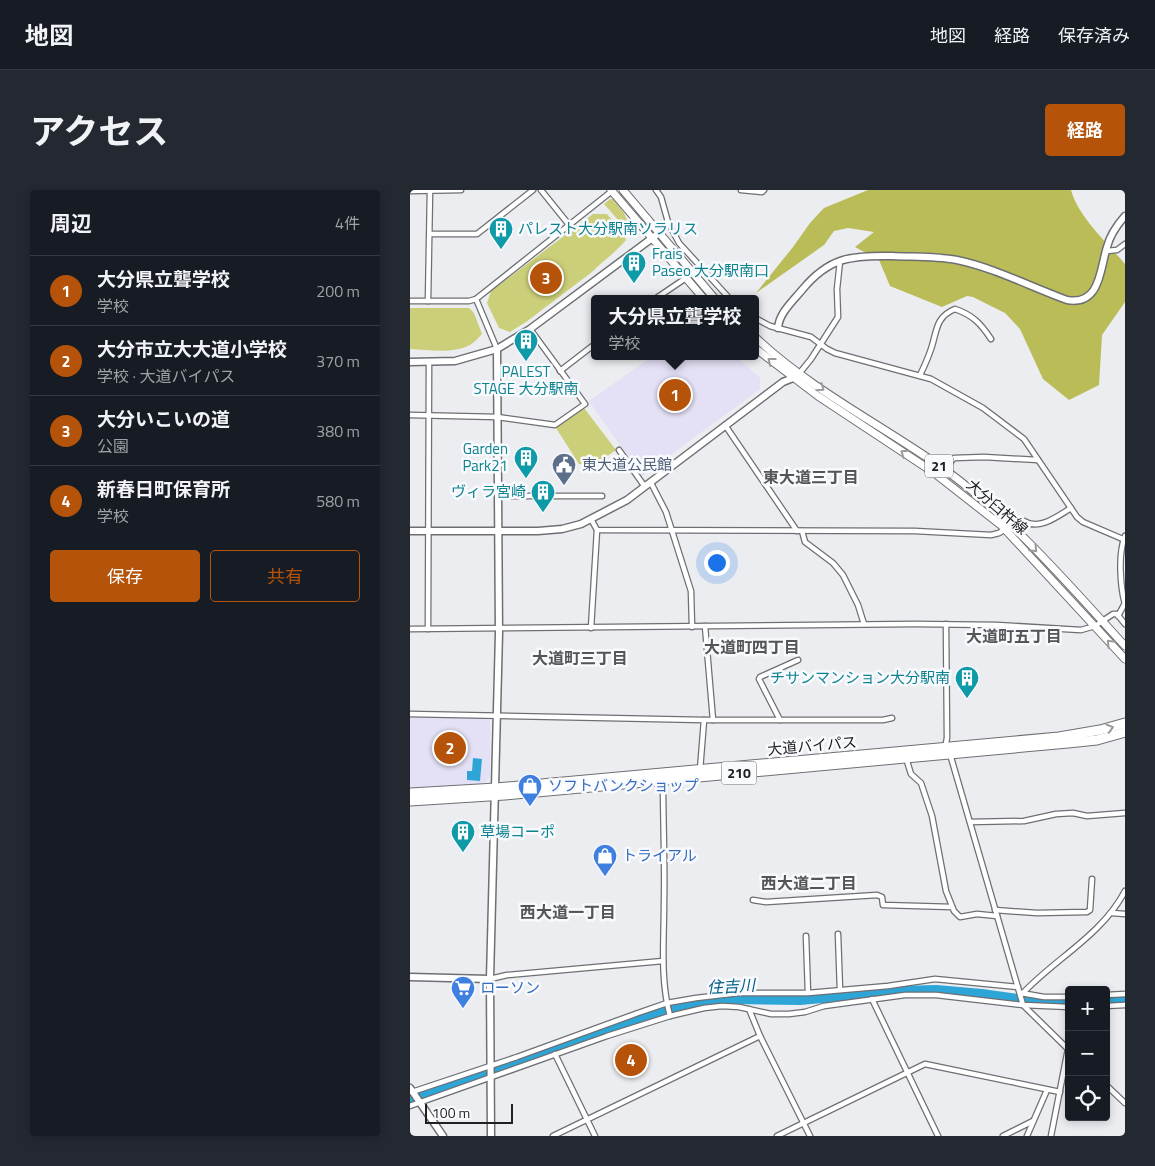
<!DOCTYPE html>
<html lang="ja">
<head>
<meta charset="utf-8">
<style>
	body { margin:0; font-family:"Titillium Web","Noto Sans JP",sans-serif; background:#242831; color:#f1f3f6 }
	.controls { position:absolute; right:15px; bottom:15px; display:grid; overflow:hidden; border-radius:5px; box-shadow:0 2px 8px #0003 }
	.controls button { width:45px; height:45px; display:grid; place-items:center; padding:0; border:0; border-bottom:1px solid #363941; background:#171b24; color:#f1f3f6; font:25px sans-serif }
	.scale { position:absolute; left:15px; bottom:12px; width:88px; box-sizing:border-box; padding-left:5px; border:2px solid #212123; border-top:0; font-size:14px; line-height:18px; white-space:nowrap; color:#212123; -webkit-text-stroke:4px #f9fafe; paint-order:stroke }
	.you { position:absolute; left:306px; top:372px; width:18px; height:18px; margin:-12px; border:4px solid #fff; border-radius:50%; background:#1a73e8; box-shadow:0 0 0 8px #1a73e833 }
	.badge { display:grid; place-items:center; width:32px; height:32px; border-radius:50%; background:#b45309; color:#fff; font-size:16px; font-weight:700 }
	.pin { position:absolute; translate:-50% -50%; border:2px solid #fff; box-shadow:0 1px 5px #0006 }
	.popup { position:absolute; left:181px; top:105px; width:168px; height:65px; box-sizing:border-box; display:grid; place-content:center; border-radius:5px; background:#171b24; filter:drop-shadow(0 1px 4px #0005); font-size:16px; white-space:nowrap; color:#9ea1a6 }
	.popup b { font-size:19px; color:#f1f3f6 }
	.popup::after { content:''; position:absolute; left:50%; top:100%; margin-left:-10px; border:10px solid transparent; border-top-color:#171b24 }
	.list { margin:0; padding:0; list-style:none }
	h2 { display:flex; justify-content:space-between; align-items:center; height:65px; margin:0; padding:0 20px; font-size:21px }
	h2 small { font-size:16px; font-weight:400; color:#9ea1a6 }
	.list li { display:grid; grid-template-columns:32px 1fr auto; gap:15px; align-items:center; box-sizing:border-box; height:70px; padding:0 20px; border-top:1px solid #363941 }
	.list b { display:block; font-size:19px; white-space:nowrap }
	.list p { margin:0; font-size:16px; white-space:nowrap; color:#9ea1a6 }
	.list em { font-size:16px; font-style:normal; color:#9ea1a6 }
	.actions { display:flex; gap:10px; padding:15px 20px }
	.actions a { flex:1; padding:11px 0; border:1px solid #b45309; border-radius:5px; text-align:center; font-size:18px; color:#b45309 }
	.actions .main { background:#b45309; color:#fff }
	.icon { flex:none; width:28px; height:28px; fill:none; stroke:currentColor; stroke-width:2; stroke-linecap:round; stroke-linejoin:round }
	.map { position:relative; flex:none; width:715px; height:946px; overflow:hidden; border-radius:5px }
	header { display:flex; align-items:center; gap:30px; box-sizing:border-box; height:70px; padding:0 25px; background:#171b24; border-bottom:1px solid #363941 }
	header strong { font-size:24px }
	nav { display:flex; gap:28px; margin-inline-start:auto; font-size:18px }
	.intro { display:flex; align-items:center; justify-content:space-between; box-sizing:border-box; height:120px; padding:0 30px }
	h1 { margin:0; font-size:35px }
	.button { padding:12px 22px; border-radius:5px; background:#b45309; color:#fff; font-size:18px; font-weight:700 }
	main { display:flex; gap:30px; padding:0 30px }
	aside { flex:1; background:#171b24; border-radius:5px; box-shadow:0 2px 8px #0003 }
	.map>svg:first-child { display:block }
	.education { fill:#e4e0f5 }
	.green { fill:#cccf79 }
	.forest { fill:#b9bc57 }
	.water { fill:#2ea5d7 }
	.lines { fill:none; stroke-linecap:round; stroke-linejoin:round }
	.river { stroke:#2ea5d7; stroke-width:10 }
	.street-casing { stroke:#6e6f72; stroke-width:7 }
	.secondary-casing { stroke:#6e6f72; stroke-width:9 }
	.primary-casing { stroke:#6e6f72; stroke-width:9 }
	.highway-casing { stroke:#6e6f72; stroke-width:11 }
	.street { stroke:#fff; stroke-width:4.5 }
	.secondary { stroke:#fff; stroke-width:6 }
	.primary { stroke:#fff; stroke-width:7 }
	.highway { stroke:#fff; stroke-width:9 }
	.oneway { stroke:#9b9b9c }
	.labels { text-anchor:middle; stroke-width:5; stroke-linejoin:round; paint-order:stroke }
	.shield { fill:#f9fafe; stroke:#626265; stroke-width:1 }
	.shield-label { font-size:14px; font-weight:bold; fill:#212123 }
	.culture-label { font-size:15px; fill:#0d838f; stroke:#f9fafe; text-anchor:start }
	.service-label { font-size:15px; fill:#4e5e75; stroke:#f9fafe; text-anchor:start }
	.street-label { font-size:15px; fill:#212123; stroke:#f9fafe }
	.shop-label { font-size:15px; fill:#366cbe; stroke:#f9fafe; text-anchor:start }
	.neighbourhood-label { font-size:16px; font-weight:bold; fill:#545558; stroke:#f9fafe }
	.water-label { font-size:16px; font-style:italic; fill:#016082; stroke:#f9fafe }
</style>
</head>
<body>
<header>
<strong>地図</strong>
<nav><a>地図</a><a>経路</a><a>保存済み</a></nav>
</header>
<div class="intro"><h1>アクセス</h1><a class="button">経路</a></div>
<main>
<aside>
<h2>周辺<small>4件</small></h2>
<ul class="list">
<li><span class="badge">1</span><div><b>大分県立聾学校</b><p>学校</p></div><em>200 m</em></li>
<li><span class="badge">2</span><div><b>大分市立大大道小学校</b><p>学校 · 大道バイパス</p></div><em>370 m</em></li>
<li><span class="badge">3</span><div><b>大分いこいの道</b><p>公園</p></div><em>380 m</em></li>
<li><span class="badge">4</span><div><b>新春日町保育所</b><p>学校</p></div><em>580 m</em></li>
</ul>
<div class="actions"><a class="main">保存</a><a>共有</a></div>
</aside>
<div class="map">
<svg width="715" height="946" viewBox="0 0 715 946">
	<rect width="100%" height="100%" fill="#ecedf0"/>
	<!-- education -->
	<g class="education">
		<path d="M243 166H325L350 188V199L232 286 179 211Z"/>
		<path d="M0 527 70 528 80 530V586L74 595 0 599Z"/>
	</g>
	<!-- green -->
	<g class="green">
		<path d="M200 9H203L214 23 220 37 217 40 194 14Z"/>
		<path d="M183 24H197L214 45 216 50C206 62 193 71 182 82L116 132 100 142 89 138 77 113 81 101Z"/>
		<path d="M0 118H59L64 123 72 144C69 147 65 152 60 155 43 164 19 160 0 159Z"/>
		<path d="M174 218 206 260 186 274H169L146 238Z"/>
	</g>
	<!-- forest -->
	<path class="forest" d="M458 0H661C668 26 697 53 715 74V112L692 145 689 195 659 210 633 189 610 139 595 123 563 107 557 106 532 117 480 96 469 70 445 57 464 42 438 38 424 41 414 55 346 103 383 57 400 33 414 18Z"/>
	<!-- water -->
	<path class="water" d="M63 568 72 569 70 591 57 590V581H62Z"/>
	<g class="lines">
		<!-- river -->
		<g class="river">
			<path d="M696 810 715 809"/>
			<path d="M0 910 221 830 287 813 323 809 390 810 490 801 526 800 572 804 622 811 659 812"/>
		</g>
		<defs>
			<g id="street">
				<path d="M131 0 160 36"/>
				<path d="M246 0 251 7 258 32 269 53 320 109"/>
				<path d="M331 0 352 2 354 0"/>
				<path d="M0 1 51 0"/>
				<path d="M20 44H67L123 0"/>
				<path d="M696 61 707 60 715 54"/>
				<path d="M66 109 87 159"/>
				<path d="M245 109 276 88"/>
				<path d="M0 111H59L66 109 202 1"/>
				<path d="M18 111 20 1"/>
				<path d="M345 128 360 136 401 147 417 159 425 163 521 189 573 218 614 249 667 327 673 332 715 350"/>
				<path d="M150 181 185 154"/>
				<path d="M388 185 401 169 428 127 427 99 430 71"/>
				<path d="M510 185C514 177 518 168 521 159 527 142 525 127 545 119 563 125 571 134 581 149"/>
				<path d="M0 225 87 227 145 235 175 214 120 139"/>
				<path d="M315 235 387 341"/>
				<path d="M209 260 235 297"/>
				<path d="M534 280 544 268 574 267 628 270"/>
				<path d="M241 293 256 322 281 401 282 437"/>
				<path d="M88 306H192"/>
				<path d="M181 329 187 340 505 341 581 345 589 343 602 335 614 331C629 341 648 326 661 318"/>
				<path d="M392 341 395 352 423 373 433 385 448 415 454 434"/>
				<path d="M715 414C710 396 708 363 715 346"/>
				<path d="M708 426 715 413"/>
				<path d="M295 436 303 530"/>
				<path d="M181 438 187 340"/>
				<path d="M0 439 505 434 587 435 671 440 685 436 703 424H707L715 434"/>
				<path d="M18 439 19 172"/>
				<path d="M0 524 294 530H473L482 528"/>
				<path d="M370 530 349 489 350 487 388 470"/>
				<path d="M535 558 537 548 536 434"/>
				<path d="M540 564 613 815 659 860"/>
				<path d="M496 568 501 584 511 593 522 626 536 701 544 721 550 727 567 724 587 726"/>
				<path d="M290 580 294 530"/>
				<path d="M253 590C253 631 255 673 254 714 254 751 250 789 260 826"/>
				<path d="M560 632 614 631 646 624 663 623 677 626 715 623"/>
				<path d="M343 710 356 712 467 705 472 707 473 715 542 717"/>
				<path d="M585 720 627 723 677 722 680 720 682 689"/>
				<path d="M702 723 715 724"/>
				<path d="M428 744 430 800"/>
				<path d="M396 746 398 803"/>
				<path d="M80 789 97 785 253 771"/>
				<path d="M611 803 634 807H659"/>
				<path d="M613 803C646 768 692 745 715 701"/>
				<path d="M696 805 715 804"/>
				<path d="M462 809 528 946"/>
				<path d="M696 816 715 815"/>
				<path d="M339 819 350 846 400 946"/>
				<path d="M145 864 185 946"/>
				<path d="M696 895 715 913"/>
				<path d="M2 902 107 867 228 823 257 813 286 808 329 803H398L478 796 525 789 608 797"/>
				<path d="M0 916 197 846 260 826 294 818 312 816 329 817 361 824H379L395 822 414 816 495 805H526L613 815 659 817"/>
				<path d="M143 946 350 846"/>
				<path d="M367 946 515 874 650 902"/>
				<path d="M593 946 623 931"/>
				<path d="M617 946 637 900"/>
				<path d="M641 946 658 859"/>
			</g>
			<g id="secondary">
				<path d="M368 138C369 123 383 111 392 100 419 67 442 65 482 66 504 67 525 66 547 70 585 78 621 97 657 110 691 116 690 78 697 57 700 45 707 35 715 26"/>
				<path d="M0 172 45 171 87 159 120 139 249 43"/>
				<path d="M0 341H128L152 339 171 334 217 310 373 192 383 188"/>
				<path d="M0 787 80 789"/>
				<path d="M0 898 33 946"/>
				<path d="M81 946 80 789 89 443 87 159"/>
			</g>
			<g id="primary">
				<path d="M201 0 294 109"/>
				<path d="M213 0 305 109"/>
				<path d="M345 147C401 200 472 235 534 279 603 329 658 394 715 456"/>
				<path d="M345 158 408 206 523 282 592 336 715 469"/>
			</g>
			<g id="highway">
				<path d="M0 603 86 598 649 547 690 540 715 533"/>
				<path d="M0 611 95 605 658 553 687 550 715 542"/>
			</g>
		</defs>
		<!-- street casing -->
		<use href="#street" class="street-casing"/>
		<!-- secondary casing -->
		<use href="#secondary" class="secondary-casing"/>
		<!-- primary casing -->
		<use href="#primary" class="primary-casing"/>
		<!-- highway casing -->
		<use href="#highway" class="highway-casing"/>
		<!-- street -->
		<use href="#street" class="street"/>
		<!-- secondary -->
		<use href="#secondary" class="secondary"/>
		<!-- primary -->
		<use href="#primary" class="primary"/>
		<!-- highway -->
		<use href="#highway" class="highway"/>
	</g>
	<!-- one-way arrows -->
	<defs><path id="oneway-chevron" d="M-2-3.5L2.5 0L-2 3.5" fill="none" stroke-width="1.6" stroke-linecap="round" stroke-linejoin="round" transform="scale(1.25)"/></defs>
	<g class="oneway">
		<use href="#oneway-chevron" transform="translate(361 171) rotate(-142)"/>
		<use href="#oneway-chevron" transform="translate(411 198) rotate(35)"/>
		<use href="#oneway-chevron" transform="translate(494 263) rotate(-146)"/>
		<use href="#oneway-chevron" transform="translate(624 359) rotate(47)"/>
		<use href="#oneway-chevron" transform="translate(700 453) rotate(-133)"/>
		<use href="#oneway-chevron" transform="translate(700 538) rotate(-16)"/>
	</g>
	<!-- icons -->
	<defs>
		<symbol id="building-pin" viewBox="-11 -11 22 30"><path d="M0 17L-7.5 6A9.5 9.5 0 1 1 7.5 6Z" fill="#0f9aa8" stroke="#f9fafe"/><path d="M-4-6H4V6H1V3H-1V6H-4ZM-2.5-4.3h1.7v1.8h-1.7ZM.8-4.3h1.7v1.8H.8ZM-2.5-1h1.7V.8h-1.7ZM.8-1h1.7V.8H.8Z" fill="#fff"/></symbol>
		<symbol id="civic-pin" viewBox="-11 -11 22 30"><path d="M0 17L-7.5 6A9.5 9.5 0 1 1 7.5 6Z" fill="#5c6f8a" stroke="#f9fafe"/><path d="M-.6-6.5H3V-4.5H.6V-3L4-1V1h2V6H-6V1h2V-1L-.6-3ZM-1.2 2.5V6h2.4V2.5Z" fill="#fff"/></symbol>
		<symbol id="shop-pin" viewBox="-11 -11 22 30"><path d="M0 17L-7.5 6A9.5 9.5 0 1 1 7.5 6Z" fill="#3f7fe0" stroke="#f9fafe"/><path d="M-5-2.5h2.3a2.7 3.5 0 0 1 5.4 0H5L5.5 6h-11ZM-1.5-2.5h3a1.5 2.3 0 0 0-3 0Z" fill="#fff"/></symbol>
		<symbol id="supermarket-pin" viewBox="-11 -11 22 30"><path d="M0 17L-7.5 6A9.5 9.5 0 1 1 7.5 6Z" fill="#3f7fe0" stroke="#f9fafe"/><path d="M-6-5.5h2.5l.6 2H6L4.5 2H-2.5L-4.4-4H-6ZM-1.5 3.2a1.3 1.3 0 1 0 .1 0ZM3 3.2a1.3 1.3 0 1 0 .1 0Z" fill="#fff"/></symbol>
	</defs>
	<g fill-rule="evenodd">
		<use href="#building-pin" x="77" y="25" width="28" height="38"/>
		<use href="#building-pin" x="210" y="59" width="28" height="38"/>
		<use href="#building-pin" x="102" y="137" width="28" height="38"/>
		<use href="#building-pin" x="102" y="254" width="28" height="38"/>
		<use href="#civic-pin" x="140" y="261" width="28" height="38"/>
		<use href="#building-pin" x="119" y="288" width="28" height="38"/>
		<use href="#building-pin" x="543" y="474" width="28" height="38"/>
		<use href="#shop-pin" x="106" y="582" width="28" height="38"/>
		<use href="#building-pin" x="39" y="628" width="28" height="38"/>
		<use href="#shop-pin" x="181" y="652" width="28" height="38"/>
		<use href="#supermarket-pin" x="39" y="784" width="28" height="38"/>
	</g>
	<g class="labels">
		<!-- shield labels -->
		<g class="shield">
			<rect x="515" y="264.5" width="28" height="23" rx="4"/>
			<rect x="311.5" y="571.5" width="35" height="23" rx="4"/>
		</g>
		<g class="shield-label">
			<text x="529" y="281">21</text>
			<text x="329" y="588">210</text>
		</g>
		<!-- culture labels -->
		<g class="culture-label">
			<text x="108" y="44">パレスト大分駅南ソラリス</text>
			<text x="242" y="69">Frais<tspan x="242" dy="17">Paseo 大分駅南口</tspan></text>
			<text x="116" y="187" text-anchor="middle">PALEST<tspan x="116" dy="17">STAGE 大分駅南</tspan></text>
			<text x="98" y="264" text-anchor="end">Garden<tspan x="98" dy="17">Park21</tspan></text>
			<text x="116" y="307" text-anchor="end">ヴィラ宮崎</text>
			<text x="540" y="493" text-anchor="end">チサンマンション大分駅南</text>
			<text x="70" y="647">草場コーポ</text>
		</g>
		<!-- service labels -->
		<g class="service-label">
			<text x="172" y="280">東大道公民館</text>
		</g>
		<!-- street labels -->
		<g class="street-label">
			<text transform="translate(587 317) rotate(41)" y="5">大分臼杵線</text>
			<text transform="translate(402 556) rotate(-5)" y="5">大道バイパス</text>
		</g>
		<!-- shop labels -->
		<g class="shop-label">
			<text x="138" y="601">ソフトバンクショップ</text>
			<text x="212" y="671">トライアル</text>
			<text x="70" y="803">ローソン</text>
		</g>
		<!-- neighbourhood labels -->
		<g class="neighbourhood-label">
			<text x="401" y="293">東大道三丁目</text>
			<text x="604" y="452">大道町五丁目</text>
			<text x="342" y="463">大道町四丁目</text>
			<text x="170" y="474">大道町三丁目</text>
			<text x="399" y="699">西大道二丁目</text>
			<text x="158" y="728">西大道一丁目</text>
		</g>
		<!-- water labels -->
		<g class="water-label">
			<text transform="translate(321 796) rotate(-3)" y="6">住吉川</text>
		</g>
	</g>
</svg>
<div class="controls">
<button>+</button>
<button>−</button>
<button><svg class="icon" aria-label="locate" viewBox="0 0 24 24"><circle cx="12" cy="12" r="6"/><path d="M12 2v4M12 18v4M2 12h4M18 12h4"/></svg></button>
</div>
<div class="scale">100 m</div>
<div class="you"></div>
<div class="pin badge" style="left:265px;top:205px">1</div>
<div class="popup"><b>大分県立聾学校</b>学校</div>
<div class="pin badge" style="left:40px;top:558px">2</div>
<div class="pin badge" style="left:136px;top:88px">3</div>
<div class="pin badge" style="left:221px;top:870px">4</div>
</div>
</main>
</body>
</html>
